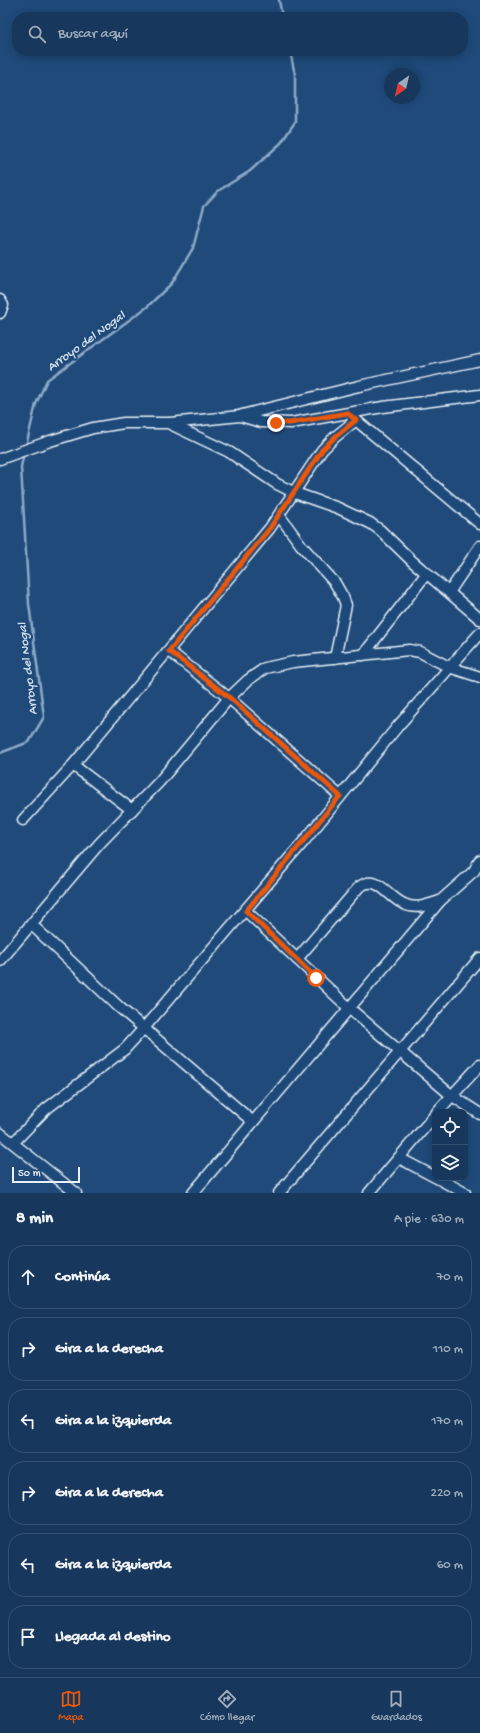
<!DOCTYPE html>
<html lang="es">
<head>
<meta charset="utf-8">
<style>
	body { margin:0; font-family:"Gochi Hand",sans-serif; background:#244365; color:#f1f3f6 }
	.controls { position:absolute; right:12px; bottom:12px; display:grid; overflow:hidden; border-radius:8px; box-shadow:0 2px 10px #0003 }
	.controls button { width:36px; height:36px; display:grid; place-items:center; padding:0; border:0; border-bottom:1px solid #365272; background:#17385c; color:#f1f3f6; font:20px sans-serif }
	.compass { position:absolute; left:384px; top:68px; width:36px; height:36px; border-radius:50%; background:#17385c; box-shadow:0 2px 10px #0003; rotate:214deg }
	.scale { position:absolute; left:12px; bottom:10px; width:68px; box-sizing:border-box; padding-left:4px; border:2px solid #e8f1f8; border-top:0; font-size:11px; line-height:14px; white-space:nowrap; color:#e8f1f8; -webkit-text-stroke:3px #1f4a7a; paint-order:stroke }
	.stop { position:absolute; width:12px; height:12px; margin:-9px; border:3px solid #ea580c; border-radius:50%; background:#fff }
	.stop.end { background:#ea580c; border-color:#fff; box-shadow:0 1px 4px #0008 }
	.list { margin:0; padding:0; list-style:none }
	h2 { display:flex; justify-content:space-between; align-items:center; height:52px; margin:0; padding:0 16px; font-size:17px }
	h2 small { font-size:13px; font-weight:400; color:#9eacbb }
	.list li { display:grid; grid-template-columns:26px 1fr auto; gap:12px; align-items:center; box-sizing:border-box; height:64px; margin:0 8px 8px; padding:0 8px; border:1px solid #365272; border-radius:16px }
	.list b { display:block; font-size:15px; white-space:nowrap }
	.list em { font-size:13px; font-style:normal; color:#9eacbb }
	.icon { flex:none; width:22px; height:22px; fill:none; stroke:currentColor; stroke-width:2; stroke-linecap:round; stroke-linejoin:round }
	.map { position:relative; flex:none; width:480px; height:1193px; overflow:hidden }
	.search { position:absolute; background:#17385c; box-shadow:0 2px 10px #0003; left:12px; right:12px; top:12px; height:44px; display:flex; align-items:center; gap:10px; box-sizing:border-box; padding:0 14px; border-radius:16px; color:#9eacbb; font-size:15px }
	.sheet { height:484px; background:#17385c }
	nav { display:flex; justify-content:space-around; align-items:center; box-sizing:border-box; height:56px; border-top:1px solid #365272; background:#17385c; font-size:11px; color:#9eacbb }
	nav a { display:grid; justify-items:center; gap:2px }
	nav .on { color:#ea580c }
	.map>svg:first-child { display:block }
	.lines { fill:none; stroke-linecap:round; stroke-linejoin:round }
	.stream { stroke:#8daac7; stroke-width:2.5 }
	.minor-casing { stroke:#e8f1f8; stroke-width:13 }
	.minor { stroke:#1f4a7a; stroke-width:10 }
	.route { stroke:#ea580c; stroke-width:5 }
	.labels { text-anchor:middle; stroke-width:4; stroke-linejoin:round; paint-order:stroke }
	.water-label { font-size:13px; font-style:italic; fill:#d1dfec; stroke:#1f4a7a }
</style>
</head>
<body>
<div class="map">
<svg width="480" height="1193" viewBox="0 0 480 1193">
	<rect width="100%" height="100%" fill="#1f4a7a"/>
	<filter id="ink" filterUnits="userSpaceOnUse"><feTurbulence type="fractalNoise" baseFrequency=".025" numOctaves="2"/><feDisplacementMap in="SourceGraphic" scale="8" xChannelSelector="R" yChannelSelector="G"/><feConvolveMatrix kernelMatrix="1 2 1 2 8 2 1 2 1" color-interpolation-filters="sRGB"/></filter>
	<g filter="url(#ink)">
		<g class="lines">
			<!-- stream -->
			<g class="stream">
				<path d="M279 0 282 17"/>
				<path d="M26 446 36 404 47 380 147 307 172 283 193 248 204 206 218 191 250 171 281 143 295 122V75L290 51"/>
				<path d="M0 753 29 742 44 717 29 604 21 467 24 453"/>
			</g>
			<defs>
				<g id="minor">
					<path d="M0 300 3 305 0 313"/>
					<path d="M242 415 359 386 480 360"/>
					<path d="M351 416 480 524"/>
					<path d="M170 423 240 416 261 422 291 423 383 407 480 395"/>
					<path d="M0 459 50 441 93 428 124 423H168L229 452 277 484 295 493 338 508 370 523 380 530 412 561 480 619"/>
					<path d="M279 515 301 545 335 583 343 597 346 605 335 658"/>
					<path d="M450 591 480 546"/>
					<path d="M169 651 229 698 340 796"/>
					<path d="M363 655 427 573"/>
					<path d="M73 765 132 810"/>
					<path d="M23 820 73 765 270 528 322 450 335 437 356 420"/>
					<path d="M246 911 349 1008 451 1095 480 1114"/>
					<path d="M32 925 119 1007 252 1121"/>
					<path d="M297 959 359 887C378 873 387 897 404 904 416 910 428 905 440 901"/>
					<path d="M0 961 99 844 159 782 229 698 248 680 265 668 293 662 409 650 420 652 449 667 480 677"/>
					<path d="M437 1112 480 1065"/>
					<path d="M0 1133 76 1193"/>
					<path d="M14 1142 46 1109 125 1049 144 1028 305 840 398 726 480 633"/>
					<path d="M399 1158 435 1177"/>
					<path d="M437 1178 465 1193"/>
					<path d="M193 1193 440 901 474 871 480 860"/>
					<path d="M279 1193 480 958"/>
					<path d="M369 1193 435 1115"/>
				</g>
			</defs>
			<!-- minor casing -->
			<use href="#minor" class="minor-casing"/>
			<!-- minor -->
			<use href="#minor" class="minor"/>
		</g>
	</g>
	<g class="lines" filter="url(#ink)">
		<!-- route -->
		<path class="route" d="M276 423H290L347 413 356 420 335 437 322 450 270 528 169 651 230 698 340 796 246 911 316 978"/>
	</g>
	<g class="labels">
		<!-- water labels -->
		<g class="water-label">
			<text transform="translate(85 340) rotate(-36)" y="5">Arroyo del Nogal</text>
			<text transform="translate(26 669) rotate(-97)" y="5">Arroyo del Nogal</text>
		</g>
	</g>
</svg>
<div class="controls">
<button><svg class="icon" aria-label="locate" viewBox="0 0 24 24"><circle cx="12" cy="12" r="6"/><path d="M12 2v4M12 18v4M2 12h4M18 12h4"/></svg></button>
<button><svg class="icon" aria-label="layers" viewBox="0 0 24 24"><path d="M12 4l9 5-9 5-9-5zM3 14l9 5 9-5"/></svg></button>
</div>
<svg class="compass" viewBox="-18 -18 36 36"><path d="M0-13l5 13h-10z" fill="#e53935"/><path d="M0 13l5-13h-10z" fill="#9eacbb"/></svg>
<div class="scale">50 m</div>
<div class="stop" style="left:316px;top:978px"></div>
<div class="stop end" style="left:276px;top:423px"></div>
<div class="search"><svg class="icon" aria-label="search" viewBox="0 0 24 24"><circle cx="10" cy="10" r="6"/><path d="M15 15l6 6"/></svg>Buscar aquí</div>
</div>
<section class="sheet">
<h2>8 min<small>A pie · 630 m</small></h2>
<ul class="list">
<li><svg class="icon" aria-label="ahead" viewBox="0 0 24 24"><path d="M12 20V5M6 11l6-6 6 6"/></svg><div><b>Continúa</b></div><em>70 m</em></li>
<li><svg class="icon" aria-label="right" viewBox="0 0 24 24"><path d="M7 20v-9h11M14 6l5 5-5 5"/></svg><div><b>Gira a la derecha</b></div><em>110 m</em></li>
<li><svg class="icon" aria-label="left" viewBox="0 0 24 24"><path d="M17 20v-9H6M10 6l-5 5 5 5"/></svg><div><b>Gira a la izquierda</b></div><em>170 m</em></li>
<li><svg class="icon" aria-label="right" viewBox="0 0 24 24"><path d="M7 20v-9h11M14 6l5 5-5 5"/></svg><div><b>Gira a la derecha</b></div><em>220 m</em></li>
<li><svg class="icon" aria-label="left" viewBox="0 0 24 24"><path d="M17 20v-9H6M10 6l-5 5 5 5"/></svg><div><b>Gira a la izquierda</b></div><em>60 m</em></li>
<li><svg class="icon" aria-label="arrive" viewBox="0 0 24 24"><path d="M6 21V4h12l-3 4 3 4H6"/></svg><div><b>Llegada al destino</b></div></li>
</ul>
</section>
<nav>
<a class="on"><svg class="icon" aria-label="map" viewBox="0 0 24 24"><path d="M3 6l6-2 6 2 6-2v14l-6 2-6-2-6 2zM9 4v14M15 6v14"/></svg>Mapa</a>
<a><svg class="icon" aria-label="directions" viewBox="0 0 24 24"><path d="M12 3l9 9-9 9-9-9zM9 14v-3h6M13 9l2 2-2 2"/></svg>Cómo llegar</a>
<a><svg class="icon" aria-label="saved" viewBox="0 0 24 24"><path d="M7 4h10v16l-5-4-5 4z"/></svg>Guardados</a>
</nav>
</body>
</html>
